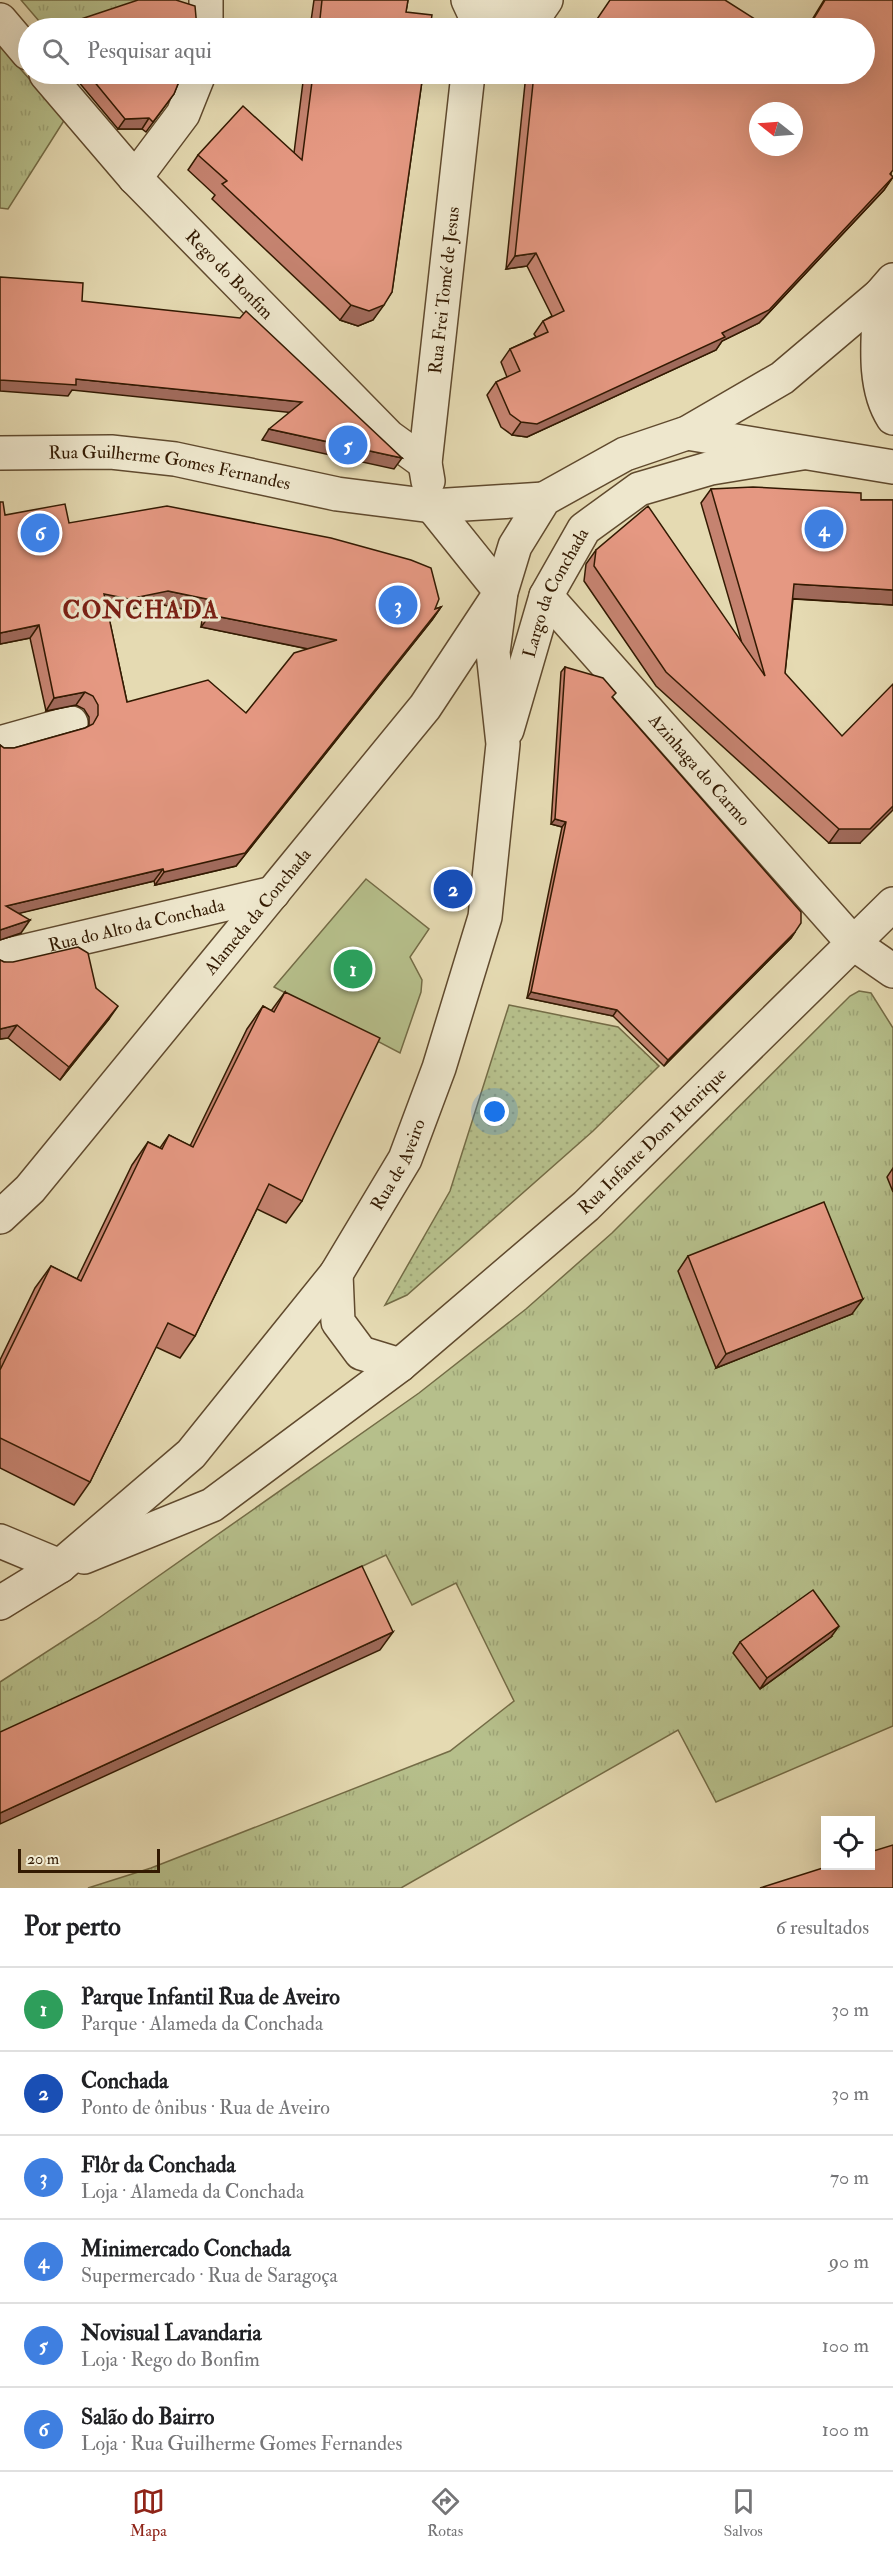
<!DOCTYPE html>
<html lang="pt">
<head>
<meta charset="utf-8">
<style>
	body { margin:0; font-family:"IM FELL Double Pica",serif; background:#f6f6f6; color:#202124 }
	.controls { position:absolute; right:18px; bottom:18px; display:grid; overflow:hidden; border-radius:0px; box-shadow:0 6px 24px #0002 }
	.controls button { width:54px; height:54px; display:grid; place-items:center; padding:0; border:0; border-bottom:2px solid #e0e0e0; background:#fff; color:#202124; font:30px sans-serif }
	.compass { position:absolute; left:749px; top:102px; width:54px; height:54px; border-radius:50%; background:#fff; box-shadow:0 6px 24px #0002; rotate:287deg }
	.scale { position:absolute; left:18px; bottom:15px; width:142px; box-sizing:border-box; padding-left:6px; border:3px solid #331a02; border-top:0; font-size:16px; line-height:21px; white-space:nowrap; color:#331a02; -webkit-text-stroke:4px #eee7cd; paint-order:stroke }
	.you { position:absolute; left:495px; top:1112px; width:21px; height:21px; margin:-15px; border:4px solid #fff; border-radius:50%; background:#1a73e8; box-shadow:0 0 0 9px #1a73e833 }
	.badge { display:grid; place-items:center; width:39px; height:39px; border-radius:50%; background:#8f2418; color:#fff; font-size:20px; font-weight:700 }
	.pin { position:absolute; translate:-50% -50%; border:3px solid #fff; box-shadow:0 2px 6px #0006 }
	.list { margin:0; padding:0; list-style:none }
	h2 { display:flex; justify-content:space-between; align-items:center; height:78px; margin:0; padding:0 24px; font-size:26px }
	h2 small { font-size:20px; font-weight:400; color:#757577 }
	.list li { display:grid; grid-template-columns:39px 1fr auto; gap:18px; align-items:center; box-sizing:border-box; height:84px; padding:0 24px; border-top:2px solid #e0e0e0 }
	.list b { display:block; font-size:22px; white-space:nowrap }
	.list p { margin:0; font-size:20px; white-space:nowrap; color:#757577 }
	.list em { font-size:20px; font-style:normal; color:#757577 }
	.icon { flex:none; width:33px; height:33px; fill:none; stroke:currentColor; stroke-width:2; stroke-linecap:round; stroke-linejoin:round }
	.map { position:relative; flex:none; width:893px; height:1888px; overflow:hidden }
	.search { position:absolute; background:#fff; box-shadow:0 6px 24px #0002; left:18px; right:18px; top:18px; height:66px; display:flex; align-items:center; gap:15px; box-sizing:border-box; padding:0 21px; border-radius:33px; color:#757577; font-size:22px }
	.sheet { height:582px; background:#fff }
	nav { display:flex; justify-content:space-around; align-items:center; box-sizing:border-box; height:84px; border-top:2px solid #e0e0e0; background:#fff; font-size:16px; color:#757577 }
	nav a { display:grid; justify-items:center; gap:3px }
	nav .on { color:#8f2418 }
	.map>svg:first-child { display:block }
	.grass { fill:url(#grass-tufts); stroke:#746c46; stroke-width:1.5 }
	.park { fill:#b6bf8b; stroke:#746c46; stroke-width:1.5 }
	.garden { fill:url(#garden-dots); stroke:#746c46; stroke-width:1.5 }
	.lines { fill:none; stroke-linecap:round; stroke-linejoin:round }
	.minor-casing { stroke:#604a2e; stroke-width:36 }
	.minor { stroke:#eee7cd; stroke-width:33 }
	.wall { fill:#c58370; stroke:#331a02; stroke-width:1.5; fill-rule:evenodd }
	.shaded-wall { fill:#a06a5b; stroke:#331a02; stroke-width:1.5 }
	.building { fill:#e59882; stroke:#331a02; stroke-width:1.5; fill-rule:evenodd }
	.labels { text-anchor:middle; stroke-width:6; stroke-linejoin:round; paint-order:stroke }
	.street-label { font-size:18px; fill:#331a02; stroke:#eee7cd }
	.district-label { font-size:24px; font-weight:bold; letter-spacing:1.5px; fill:#7a1f14; stroke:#eee7cd }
</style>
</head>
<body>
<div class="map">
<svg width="893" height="1888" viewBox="0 0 893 1888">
	<defs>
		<pattern id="grass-tufts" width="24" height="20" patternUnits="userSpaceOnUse" patternTransform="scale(1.5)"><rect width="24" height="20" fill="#b6bf8b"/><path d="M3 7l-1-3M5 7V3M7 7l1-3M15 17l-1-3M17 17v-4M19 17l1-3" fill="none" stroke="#9da476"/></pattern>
		<pattern id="garden-dots" width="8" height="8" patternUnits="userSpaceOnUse" patternTransform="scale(1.5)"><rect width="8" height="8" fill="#b6bf8b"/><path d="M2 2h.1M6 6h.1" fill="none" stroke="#9da476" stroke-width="1.8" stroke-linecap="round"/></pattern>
	</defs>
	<rect width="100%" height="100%" fill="#e5dab2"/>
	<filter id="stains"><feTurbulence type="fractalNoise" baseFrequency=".00333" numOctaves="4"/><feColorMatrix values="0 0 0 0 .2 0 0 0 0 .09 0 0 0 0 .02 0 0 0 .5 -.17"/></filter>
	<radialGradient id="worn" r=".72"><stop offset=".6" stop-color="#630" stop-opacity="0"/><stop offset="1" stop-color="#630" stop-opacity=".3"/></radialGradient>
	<!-- grass -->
	<g class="grass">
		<path d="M21 0H141L56 28H45Z"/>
		<path d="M0 46 65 119 8 209 0 208Z"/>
		<path d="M859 991 871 993 893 1028V1726L716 1802 678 1730 401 1888H88L151 1868 450 1751 514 1701 456 1583 412 1605 386 1555 0 1737V1682L96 1620 419 1393 526 1309 612 1233 850 996Z"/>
	</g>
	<!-- park -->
	<path class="park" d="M366 879 429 929 410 957 422 980 421 992 400 1053 274 987Z"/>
	<!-- garden -->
	<path class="garden" d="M509 1005 618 1027 659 1066 593 1131 407 1295 385 1305 450 1191Z"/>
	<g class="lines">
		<defs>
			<g id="minor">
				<path d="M206 0V28"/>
				<path d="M468 0 475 15 537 13 546 0"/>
				<path d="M0 20 28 53"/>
				<path id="s1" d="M46 74 135 178 389 437 425 463"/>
				<path d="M135 178 183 114 199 74"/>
				<path d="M880 295C879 334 871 384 893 418"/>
				<path d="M687 433 893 467"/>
				<path id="s2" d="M0 453 111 452 175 459 337 494 432 506 544 499"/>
				<path id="s3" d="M428 481 425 463 468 74"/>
				<path id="s4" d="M546 596 854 944 893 971"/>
				<path id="s5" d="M507 730 546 596 584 529 639 489 711 468 802 453"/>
				<path d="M0 743 71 723"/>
				<path id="s6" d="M0 957 273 893"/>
				<path id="s7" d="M0 1217 30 1189 425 707 501 592 432 506"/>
				<path d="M336 1274 338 1322 361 1353 400 1365"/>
				<path d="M0 1541 60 1566"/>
				<path id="s8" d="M84 1557 212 1505 400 1365 586 1206 893 904"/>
				<path id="s9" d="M0 1603 60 1566 191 1454 336 1274 405 1159 439 1068 485 917 503 744 493 652 501 592 515 546 544 499 625 454 687 433 782 378 880 295 893 280"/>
			</g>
		</defs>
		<!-- minor casing -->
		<use href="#minor" class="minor-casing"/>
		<!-- minor -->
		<use href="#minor" class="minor"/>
	</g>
	<!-- wall -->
	<g class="wall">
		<path d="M314 0H408L406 12 430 28H310Z"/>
		<path d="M824 0H893L891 175 893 177 884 190 759 323 722 341 716 350 527 437 512 435 501 427 487 395 496 382 507 377 501 362 510 349 536 337 534 334 543 321 552 316 527 266 506 269 526 74H864V28H807Z"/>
		<path d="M72 74H182L174 94 146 132 142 129H118Z"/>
		<path d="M304 74H423L392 292 373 320 358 326 340 320 212 199 215 195 188 170 198 155 294 153Z"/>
		<path d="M711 489 861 500H893V605L793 599 785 673 860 843H829L656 686 584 581 586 564 596 550 741 640 701 503Z"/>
		<path d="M0 502 5 515 69 523 435 609 441 607 432 620 236 866 155 885 154 881 19 913 21 933 0 940V745L4 748H14L85 728 89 726V717L84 709 76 705 46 711 30 638 0 644ZM159 604 203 613 201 627 308 649 246 713 127 702 107 609 120 611Z"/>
		<path d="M565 667 613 698 795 932 791 938 664 1066 613 1016 527 998 562 827 551 824 561 672Z"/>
		<path d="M0 960 4 962 96 988 109 1019 60 1080 8 1038 0 1039Z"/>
		<path d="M285 992 302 1201 286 1223 257 1209 195 1336 180 1358 156 1347 90 1482 74 1505 0 1468V1360L35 1288 51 1266 77 1279 132 1165 148 1142 160 1148 169 1135 190 1146 247 1029 263 1006 271 1011Z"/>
		<path d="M893 1168V1192L887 1177Z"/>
		<path d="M688 1256 852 1314 716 1368 678 1271Z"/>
		<path d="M831 1637 760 1689 733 1653 740 1642Z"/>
	</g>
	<!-- shaded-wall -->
	<g class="shaded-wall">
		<path d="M149 118 142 129H118L125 119Z"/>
		<path d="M893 177 884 190 759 323 722 341 716 350 527 437 512 435 521 422 722 333Z"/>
		<path d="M536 253 527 266 506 269 515 256Z"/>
		<path d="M351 305H384L373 320 358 326 340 320Z"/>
		<path d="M76 379 302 402 295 413 72 390 68 396 0 391V380Z"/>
		<path d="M269 429 402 458 394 469 262 440Z"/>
		<path d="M794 584 893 590V605L784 598Z"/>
		<path d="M168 591 212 600 203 613 159 604 120 611 95 606 104 594Z"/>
		<path d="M441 607 432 620 236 866 155 885 164 872Z"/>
		<path d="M210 615 337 640 328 653 201 627Z"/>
		<path d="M39 625 30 638 0 644V633Z"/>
		<path d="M85 692 76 705 46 711 54 698Z"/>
		<path d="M893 806V810L860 843H829L839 829Z"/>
		<path d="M555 819 566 822 562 827 551 824Z"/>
		<path d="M163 869 154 881 0 918 6 906Z"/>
		<path d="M30 920 21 933 0 940V930Z"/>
		<path d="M795 932 791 938 664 1066 668 1060Z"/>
		<path d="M531 992 617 1010 613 1016 527 998Z"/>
		<path d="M118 1006 109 1019 60 1080 69 1067Z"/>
		<path d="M17 1025 8 1038 0 1039V1029Z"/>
		<path d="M863 1299 852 1314 716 1368 726 1354Z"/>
		<path d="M839 1626 831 1637 760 1689 767 1678Z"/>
		<path d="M393 1632 380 1650 0 1824V1813Z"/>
	</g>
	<!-- building -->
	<g class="building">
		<path d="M138 0H176L195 6 197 28H54Z"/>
		<path d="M322 0H408L406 12 432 15 430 28H319Z"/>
		<path d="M610 0H725L769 28H591Z"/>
		<path d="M825 0H893V170L890 174 893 177 769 310 722 333 725 337 537 424 521 422 510 414 496 382 520 371 510 349 548 332 543 321 564 311 536 253 515 256 534 74H864V28H808ZM758 111H794V147H758Z"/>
		<path d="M88 74H182L174 94 153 122 149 118 125 119Z"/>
		<path d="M313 74H423L392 292 384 305 369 311 351 305 222 184 227 181 198 155 243 106 302 160Z"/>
		<path d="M0 277 83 283 82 301 240 318 246 311 402 458 269 429 302 402 76 379V385L0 380Z"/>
		<path d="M753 487 861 493V500H893V590L794 584 785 673 842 736 893 684V806L870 829H839L666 672 594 566 596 550 648 506 765 676 711 489Z"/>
		<path d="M0 502H3L5 515 65 504 69 523 167 506 331 538 411 560 431 568 439 599 435 609 441 607 245 853 164 872 163 869 6 906 30 920 0 930V745L4 748H14L85 728 93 724 98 715V705L93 696 85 692 54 698 39 625 0 633ZM168 591 212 600 210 615 337 640 294 653 246 713 208 680 127 702 104 594 129 599Z"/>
		<path d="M565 667 603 678 616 693 612 697 801 912V923L795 932 668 1060 617 1010 531 992 566 822 555 819Z"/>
		<path d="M78 947 88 953 96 988 118 1006 69 1067 17 1025 0 1029V960L4 962H13Z"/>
		<path d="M285 992 380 1038 302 1201 269 1184 195 1336 168 1323 90 1482 0 1438V1370L51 1266 81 1281 148 1142 162 1149 169 1135 193 1147 263 1006 274 1012Z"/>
		<path d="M824 1202 863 1299 726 1354 688 1256Z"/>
		<path d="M362 1566 393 1632 0 1813V1732Z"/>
		<path d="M813 1590 839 1626 767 1678 740 1642Z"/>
		<path d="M893 1845V1888H760L829 1866H870V1852Z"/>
	</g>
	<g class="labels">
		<!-- street labels -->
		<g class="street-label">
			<text dy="6" stroke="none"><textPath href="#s1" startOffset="272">Rego do Bonfim</textPath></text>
			<text dy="6" stroke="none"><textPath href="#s3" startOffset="192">Rua Frei Tomé de Jesus</textPath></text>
			<text dy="6" stroke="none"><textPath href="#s2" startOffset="171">Rua Guilherme Gomes Fernandes</textPath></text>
			<text dy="6" stroke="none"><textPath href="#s5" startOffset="146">Largo da Conchada</textPath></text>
			<text dy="6" stroke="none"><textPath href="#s4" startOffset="232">Azinhaga do Carmo</textPath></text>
			<text dy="6" stroke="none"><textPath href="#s7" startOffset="400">Alameda da Conchada</textPath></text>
			<text dy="6" stroke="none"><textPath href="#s6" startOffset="140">Rua do Alto da Conchada</textPath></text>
			<text dy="6" stroke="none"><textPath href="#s8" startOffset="710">Rua Infante Dom Henrique</textPath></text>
			<text dy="6" stroke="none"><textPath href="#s9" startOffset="600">Rua de Aveiro</textPath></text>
		</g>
		<!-- district labels -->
		<g class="district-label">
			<text x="141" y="618">CONCHADA</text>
		</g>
	</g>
	<rect width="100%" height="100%" filter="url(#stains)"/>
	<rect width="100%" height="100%" fill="url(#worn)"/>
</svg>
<div class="controls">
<button><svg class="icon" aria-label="locate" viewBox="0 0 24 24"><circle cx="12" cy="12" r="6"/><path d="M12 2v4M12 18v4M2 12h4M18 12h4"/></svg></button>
</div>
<svg class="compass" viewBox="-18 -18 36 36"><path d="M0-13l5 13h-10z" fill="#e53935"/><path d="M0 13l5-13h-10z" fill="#757577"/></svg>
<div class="scale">20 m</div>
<div class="you"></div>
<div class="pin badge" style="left:353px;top:969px;background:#2e9e5b">1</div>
<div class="pin badge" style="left:453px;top:889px;background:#1a4fb4">2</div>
<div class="pin badge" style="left:398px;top:605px;background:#3f7fe0">3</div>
<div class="pin badge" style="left:824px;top:529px;background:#3f7fe0">4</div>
<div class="pin badge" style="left:348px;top:445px;background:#3f7fe0">5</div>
<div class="pin badge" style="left:40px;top:533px;background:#3f7fe0">6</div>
<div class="search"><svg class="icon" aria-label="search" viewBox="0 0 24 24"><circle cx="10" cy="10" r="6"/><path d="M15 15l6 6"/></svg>Pesquisar aqui</div>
</div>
<section class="sheet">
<h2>Por perto<small>6 resultados</small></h2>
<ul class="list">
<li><span class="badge" style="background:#2e9e5b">1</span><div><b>Parque Infantil Rua de Aveiro</b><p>Parque · Alameda da Conchada</p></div><em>30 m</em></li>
<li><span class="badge" style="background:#1a4fb4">2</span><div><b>Conchada</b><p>Ponto de ônibus · Rua de Aveiro</p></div><em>30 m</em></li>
<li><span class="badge" style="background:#3f7fe0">3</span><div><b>Flôr da Conchada</b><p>Loja · Alameda da Conchada</p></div><em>70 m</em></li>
<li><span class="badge" style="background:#3f7fe0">4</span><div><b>Minimercado Conchada</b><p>Supermercado · Rua de Saragoça</p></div><em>90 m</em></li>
<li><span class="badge" style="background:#3f7fe0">5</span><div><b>Novisual Lavandaria</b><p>Loja · Rego do Bonfim</p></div><em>100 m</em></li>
<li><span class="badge" style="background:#3f7fe0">6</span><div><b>Salão do Bairro</b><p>Loja · Rua Guilherme Gomes Fernandes</p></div><em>100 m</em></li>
</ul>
</section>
<nav>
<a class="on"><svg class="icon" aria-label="map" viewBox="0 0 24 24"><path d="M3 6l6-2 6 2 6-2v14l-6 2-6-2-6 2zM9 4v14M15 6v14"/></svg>Mapa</a>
<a><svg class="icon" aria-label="directions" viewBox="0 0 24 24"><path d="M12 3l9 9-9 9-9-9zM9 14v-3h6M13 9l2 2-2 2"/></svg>Rotas</a>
<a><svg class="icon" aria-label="saved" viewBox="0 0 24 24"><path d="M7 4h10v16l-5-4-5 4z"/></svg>Salvos</a>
</nav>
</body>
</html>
